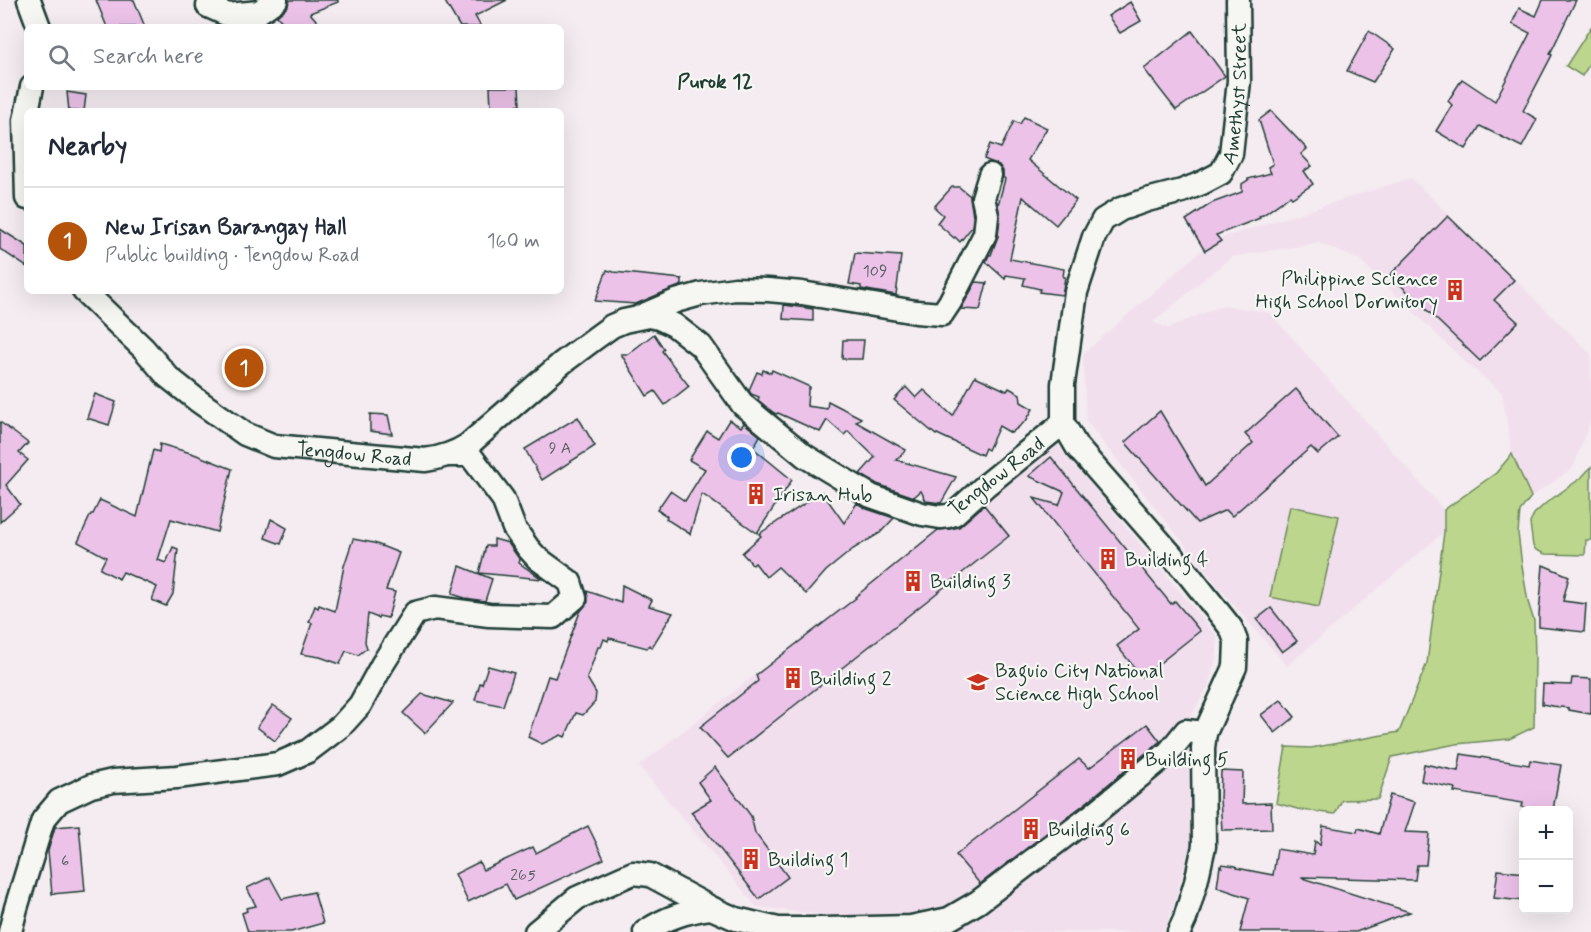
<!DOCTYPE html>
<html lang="en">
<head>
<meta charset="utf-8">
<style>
	body { margin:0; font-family:Mynerve,sans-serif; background:#f2f2f3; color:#1f2937 }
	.controls { position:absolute; right:18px; bottom:18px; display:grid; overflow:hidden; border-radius:9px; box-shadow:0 6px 24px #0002 }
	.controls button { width:54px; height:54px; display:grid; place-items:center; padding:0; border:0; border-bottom:2px solid #e0e1e3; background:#fff; color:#1f2937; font:30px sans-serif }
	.you { position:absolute; left:742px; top:458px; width:21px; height:21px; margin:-15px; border:4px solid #fff; border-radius:50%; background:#1a73e8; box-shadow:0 0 0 9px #1a73e833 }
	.badge { display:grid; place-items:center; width:39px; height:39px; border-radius:50%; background:#b45309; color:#fff; font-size:20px; font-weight:700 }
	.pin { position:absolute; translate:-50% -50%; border:3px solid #fff; box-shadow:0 2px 6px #0006 }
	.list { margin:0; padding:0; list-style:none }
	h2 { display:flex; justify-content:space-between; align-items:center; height:78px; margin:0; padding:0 24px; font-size:26px }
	h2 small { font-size:20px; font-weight:400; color:#747a83 }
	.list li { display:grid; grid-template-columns:39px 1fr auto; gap:18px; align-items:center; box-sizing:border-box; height:108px; padding:0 24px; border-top:2px solid #e0e1e3 }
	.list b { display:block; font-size:22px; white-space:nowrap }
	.list p { margin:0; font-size:20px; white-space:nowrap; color:#747a83 }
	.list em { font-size:20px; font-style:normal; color:#747a83 }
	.icon { flex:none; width:33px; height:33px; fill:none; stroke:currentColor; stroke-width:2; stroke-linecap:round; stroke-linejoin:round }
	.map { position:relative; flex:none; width:1591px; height:932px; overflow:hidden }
	.search { position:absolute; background:#fff; box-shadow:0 6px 24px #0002; left:24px; top:24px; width:540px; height:66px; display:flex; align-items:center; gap:15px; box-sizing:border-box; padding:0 21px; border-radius:9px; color:#747a83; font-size:22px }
	.panel { position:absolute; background:#fff; box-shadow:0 6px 24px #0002; left:24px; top:108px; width:540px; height:186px; border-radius:9px }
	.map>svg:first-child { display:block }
	.built { fill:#f2dfee }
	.green { fill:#bdd68d; stroke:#6e8a60; stroke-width:1.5 }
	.building { fill:#ecc2e9; stroke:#1f3d34; stroke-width:1.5 }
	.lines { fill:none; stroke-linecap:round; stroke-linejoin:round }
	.minor-casing { stroke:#1f3d34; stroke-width:27 }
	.minor { stroke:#f6f6f2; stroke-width:22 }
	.labels { text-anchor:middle; stroke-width:4.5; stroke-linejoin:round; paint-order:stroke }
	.number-label { font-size:16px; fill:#525e61 }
	.street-label { font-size:20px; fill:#1f3d34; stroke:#f6f6f2 }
	.poi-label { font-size:20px; fill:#1f3d34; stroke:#f6f6f2; text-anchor:start }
	.neighbourhood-label { font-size:21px; font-weight:bold; fill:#1f3d34; stroke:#f6f6f2 }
</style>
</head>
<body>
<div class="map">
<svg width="1591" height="932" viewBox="0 0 1591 932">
	<rect width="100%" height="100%" fill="#f4ecf0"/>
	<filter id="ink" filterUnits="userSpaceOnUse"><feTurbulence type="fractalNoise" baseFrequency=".0167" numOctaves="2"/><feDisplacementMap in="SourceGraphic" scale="12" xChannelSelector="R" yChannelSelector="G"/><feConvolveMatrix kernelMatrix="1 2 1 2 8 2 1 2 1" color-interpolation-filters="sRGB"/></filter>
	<g filter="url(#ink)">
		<!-- built -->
		<g class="built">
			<path d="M1411 178 1591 354V419L1573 468 1531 497 1512 454 1502 393 1464 361 1360 260 1319 243 1231 257 1153 322 1168 328 1223 305 1270 313 1444 510V532L1287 666 1221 590 1086 421 1083 354 1212 241Z"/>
			<path d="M1054 440 1217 636V654L1211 677 1208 686 1192 714 1187 727 988 894 931 917 868 920 757 907 639 766Z"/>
			<path d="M1188 743 1192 842 1168 923 1161 932H942Z"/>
		</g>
		<!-- green -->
		<g class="green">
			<path d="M1591 27V62L1582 76 1566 66Z"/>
			<path d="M1512 454 1531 497 1520 511 1518 533 1522 566 1528 602 1534 621 1535 657 1534 727 1509 739 1456 744 1392 757 1378 799 1342 800 1335 814 1301 810 1276 803 1286 747 1311 748 1399 732 1427 663 1444 532V510L1496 473Z"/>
			<path d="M1591 467V540H1586L1585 555 1545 554 1536 550 1533 546 1530 523 1534 514 1546 503 1581 478Z"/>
			<path d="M1290 506 1339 516 1319 607 1270 597Z"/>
		</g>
		<!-- building -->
		<g class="building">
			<path d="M96 0H134L145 27H107Z"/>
			<path d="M289 0H338V2L310 13 322 27H287L277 16 288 6Z"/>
			<path d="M444 0H507L475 16 481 27H460Z"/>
			<path d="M1543 0H1576L1550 54 1552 55 1523 111 1537 119 1522 147 1480 126 1466 149 1436 131 1452 105 1448 101 1462 79 1495 101 1530 33 1512 24 1519 8 1536 16Z"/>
			<path d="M1130 2 1141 21 1120 33 1108 16Z"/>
			<path d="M1192 31 1225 76 1176 110 1144 69Z"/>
			<path d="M1369 31 1395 49 1373 82 1347 71Z"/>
			<path d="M490 87H519L520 105 517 106V111H493V107H491Z"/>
			<path d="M67 92 86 95 84 111H69Z"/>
			<path d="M1271 111 1307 149 1301 154 1312 166 1304 171 1313 184 1292 198 1290 196 1263 215 1259 216 1260 218 1216 235 1221 241 1205 251 1186 220 1212 203 1242 192V184L1248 180V179L1271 173 1268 167 1273 164 1259 120Z"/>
			<path d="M1024 117 1047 128 1028 160 1076 200 1056 225 1023 197 1010 259 1064 269 1063 277H1065L1062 295 1039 292 1040 289 1023 285 1025 278 1006 275 1005 279 986 262 989 255H991L998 236 1000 217 998 205 1005 179 1003 177V171L999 165 984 159 990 144 1001 148 1014 121 1020 124Z"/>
			<path d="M952 187H959L970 196 973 217 972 227 960 242 955 237 954 238 937 223 943 215 934 207Z"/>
			<path d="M1448 216 1514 280 1494 300 1518 322 1480 361 1390 275Z"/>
			<path d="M0 229 27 246V267L0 249Z"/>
			<path d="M855 253 901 256 896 295 861 289V286L849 284Z"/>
			<path d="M607 270 614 272 682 279V285L636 304 595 301Z"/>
			<path d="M976 282 987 283 980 310 961 309Z"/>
			<path d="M784 305 813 309V321L783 319Z"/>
			<path d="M654 334 664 349 662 351 689 386 665 405 655 391 647 396 621 354H628Z"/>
			<path d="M843 340H864L862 359H842Z"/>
			<path d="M763 370 771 373 772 370 810 387 808 390 807 406 827 409 828 401 861 418 856 422 906 450 896 460 956 477 941 503 926 501 921 491 914 497 877 484 860 474 875 457 848 431 844 435 827 420 820 432 778 413 777 414 774 413 758 400 759 397 751 394 749 390 757 372 762 374Z"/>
			<path d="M975 376 1007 391 1009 388 1020 394 1021 402 1033 409 1026 421 1011 433 999 426 988 450 985 448 982 455 937 434 936 435 894 400 906 387 916 398 924 390 953 416Z"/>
			<path d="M1296 389 1338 437 1318 454 1311 447 1232 516 1226 510 1197 523 1125 442 1160 411 1205 486 1253 443 1245 434Z"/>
			<path d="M95 394 116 402 109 425 87 418Z"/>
			<path d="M370 414 388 415 392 434 370 431Z"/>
			<path d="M578 417 595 446 542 480 525 449Z"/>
			<path d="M729 420 741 427 744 423 760 436 753 448 792 480 757 533 702 494 690 534 666 519 667 516 657 510 670 491 685 501 705 469 689 460 707 431 718 438Z"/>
			<path d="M0 422 28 443 19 453 28 460 6 485 20 504 0 522Z"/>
			<path d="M160 444 194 454 232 469 217 532 171 519 158 560 166 563 173 547 178 549 173 594 166 606 152 600 157 587 123 572 119 579 100 569 106 557 78 542 91 514H93L100 500 137 517 153 450 159 452Z"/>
			<path d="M1051 457 1171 604 1175 601 1200 631 1142 677 1117 646 1139 629 1034 498 1059 505 1064 492 1029 476Z"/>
			<path d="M822 492 844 523 857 503 867 509 894 518 880 533 853 549 826 571 806 594 778 567 766 577 755 563 753 565 742 553 761 536 759 534Z"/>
			<path d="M984 505 1009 536 728 758 700 727 758 681 756 675 856 598 855 597 938 530 950 529 959 527Z"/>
			<path d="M271 519 287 528 281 544 265 538Z"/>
			<path d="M353 539 374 543 399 553 386 590 395 592 388 618 379 616 378 618 368 614 365 642 367 648 358 655 346 651 340 664 320 657 301 654 312 623 309 622 315 606 318 608 319 605 335 611 344 566Z"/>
			<path d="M494 539 508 543 520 560 519 563 542 579 479 573 486 546H494Z"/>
			<path d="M1543 565 1569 576 1563 601 1586 604 1584 632 1539 627V615Z"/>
			<path d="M460 566 492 579 485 601 465 598 452 594Z"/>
			<path d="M622 585 652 600 649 606 673 613 652 647 649 645 647 648 609 638 608 641 604 639 601 647H598L587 678 596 693 595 702 583 715 576 713 565 737 561 735 542 744 528 737 548 676 555 678 580 612 588 602 587 591 621 603Z"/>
			<path d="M1271 608 1297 641 1282 652 1257 619Z"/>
			<path d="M488 666 514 673 503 706 475 700 480 683 482 684Z"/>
			<path d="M1572 678 1591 679V714L1569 710V708L1552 706 1542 704 1543 684 1571 685Z"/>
			<path d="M422 694 453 703 425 733 403 713Z"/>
			<path d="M1281 700 1295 717 1275 733 1261 715Z"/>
			<path d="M273 705 292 718 275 741 257 727Z"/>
			<path d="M1147 724 1160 741 1159 742 1087 802 980 884 956 855 1079 759 1089 768Z"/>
			<path d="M1461 754 1529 765 1530 760 1561 765 1553 810H1542L1522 807 1523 803 1454 792 1455 788 1421 781 1424 764 1458 771Z"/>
			<path d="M715 767 751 816 755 833 788 877 759 899 691 812 711 800 698 782Z"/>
			<path d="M1221 771 1243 772 1242 804 1271 803 1272 829 1222 830 1220 799Z"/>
			<path d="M1390 795 1415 802 1405 832 1429 833 1426 865H1417L1415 880 1302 877V878L1410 912 1356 932H1240L1249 898 1217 887 1220 866 1222 867V864L1236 866 1237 868 1252 871 1273 875 1277 849 1313 855 1315 841 1320 845 1323 826 1357 832 1358 828 1379 834Z"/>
			<path d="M79 825 85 891 52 894 48 851 55 827Z"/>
			<path d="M588 826 604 859 514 900 506 884 468 902 455 874 479 862 483 870 533 847 536 853Z"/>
			<path d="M1498 870 1524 873V901L1494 898Z"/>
			<path d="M270 877 282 899 314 892 323 923 291 932H248L242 913 247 911 246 908 256 906 247 888Z"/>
		</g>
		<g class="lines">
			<defs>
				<g id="minor">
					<path d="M29 0 39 27"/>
					<path d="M208 6 228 15 259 12 276 0"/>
					<path d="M27 111 32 87"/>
					<path d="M27 112 25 120 27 198"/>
					<path id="s1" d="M84 291 144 349 168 377 197 400 245 434 274 446 425 460C441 458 454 454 468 445L562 363 594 339 612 326 624 321 648 316 659 318 674 325 701 346 743 405 805 456 871 496 922 514 940 517 948 516 954 514 985 486 1063 423"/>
					<path d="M641 316 676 301 701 294 735 289 768 290 802 293 916 312 942 314 950 302 985 234 987 216 983 198 990 175"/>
					<path d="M10 932 16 908 43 820 59 801 91 786 113 781 177 777 278 764 308 751 341 726 360 705 382 665 415 613 435 608 489 615 553 617 575 598 570 582 537 558 528 548 514 528 503 499 470 455H450"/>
					<path d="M536 932 577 898 633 873 650 875 711 908 736 919 778 929H825L911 927 949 919 978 902 1095 813 1169 752 1186 731 1205 733"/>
					<path d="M645 932C667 917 685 912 711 908"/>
					<path id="s2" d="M1179 932 1185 919 1196 882 1204 846 1203 748 1205 733 1235 667 1236 641 1231 628 1189 575 1077 447 1063 423V384L1076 292 1094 237 1103 220 1121 209 1147 200 1182 191 1202 183 1221 173 1231 154 1239 81 1238 0"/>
				</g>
			</defs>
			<!-- minor casing -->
			<use href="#minor" class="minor-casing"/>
			<!-- minor -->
			<use href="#minor" class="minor"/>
		</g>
	</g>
	<!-- icons -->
	<defs>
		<symbol id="building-bare" viewBox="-9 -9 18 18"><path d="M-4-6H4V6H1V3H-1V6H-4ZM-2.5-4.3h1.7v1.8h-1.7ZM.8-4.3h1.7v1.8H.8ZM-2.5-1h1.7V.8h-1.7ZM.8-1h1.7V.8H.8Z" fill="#c8321e" stroke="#f6f6f2" stroke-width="2.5" paint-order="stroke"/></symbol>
		<symbol id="school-bare" viewBox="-9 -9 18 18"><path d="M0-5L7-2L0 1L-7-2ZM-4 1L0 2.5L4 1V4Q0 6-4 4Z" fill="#c8321e" stroke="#f6f6f2" stroke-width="2.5" paint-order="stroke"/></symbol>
	</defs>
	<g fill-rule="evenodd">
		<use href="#building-bare" x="1440" y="275" width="30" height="30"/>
		<use href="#building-bare" x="741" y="479" width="30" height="30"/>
		<use href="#building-bare" x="1093" y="544" width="30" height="30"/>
		<use href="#building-bare" x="898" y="566" width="30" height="30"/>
		<use href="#building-bare" x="778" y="663" width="30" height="30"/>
		<use href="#school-bare" x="963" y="667" width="30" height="30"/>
		<use href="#building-bare" x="1113" y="744" width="30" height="30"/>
		<use href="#building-bare" x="1016" y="814" width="30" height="30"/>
		<use href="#building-bare" x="736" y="844" width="30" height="30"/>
	</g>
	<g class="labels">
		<!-- number labels -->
		<g class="number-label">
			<text x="875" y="276">109</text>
			<text x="560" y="453">9 A</text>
			<text x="65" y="866">6</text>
			<text x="523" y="880">265</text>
		</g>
		<!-- street labels -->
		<g class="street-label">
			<text dy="7" stroke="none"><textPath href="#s2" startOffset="1000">Amethyst Street</textPath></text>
			<text dy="7" stroke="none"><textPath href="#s1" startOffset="328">Tengdow Road</textPath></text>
			<text transform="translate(996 476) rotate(-38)" y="7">Tengdow Road</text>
		</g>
		<!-- poi labels -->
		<g class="poi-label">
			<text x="1438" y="285" text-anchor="end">Philippine Science<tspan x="1438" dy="23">High School Dormitory</tspan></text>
			<text x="773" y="501">Irisan Hub</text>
			<text x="1125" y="566">Building 4</text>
			<text x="930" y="588">Building 3</text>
			<text x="995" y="677">Baguio City National<tspan x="995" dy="23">Science High School</tspan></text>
			<text x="810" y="685">Building 2</text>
			<text x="1145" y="766">Building 5</text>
			<text x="1048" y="836">Building 6</text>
			<text x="768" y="866">Building 1</text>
		</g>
		<!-- neighbourhood labels -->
		<g class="neighbourhood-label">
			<text x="715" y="88">Purok 12</text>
		</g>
	</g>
</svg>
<div class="controls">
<button>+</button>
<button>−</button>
</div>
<div class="you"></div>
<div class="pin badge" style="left:244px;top:368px">1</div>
<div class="search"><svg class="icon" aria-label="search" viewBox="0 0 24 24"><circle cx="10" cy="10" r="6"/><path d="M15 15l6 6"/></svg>Search here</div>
<section class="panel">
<h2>Nearby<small></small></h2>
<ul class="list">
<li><span class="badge">1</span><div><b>New Irisan Barangay Hall</b><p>Public building · Tengdow Road</p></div><em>160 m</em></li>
</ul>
</section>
</div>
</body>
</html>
